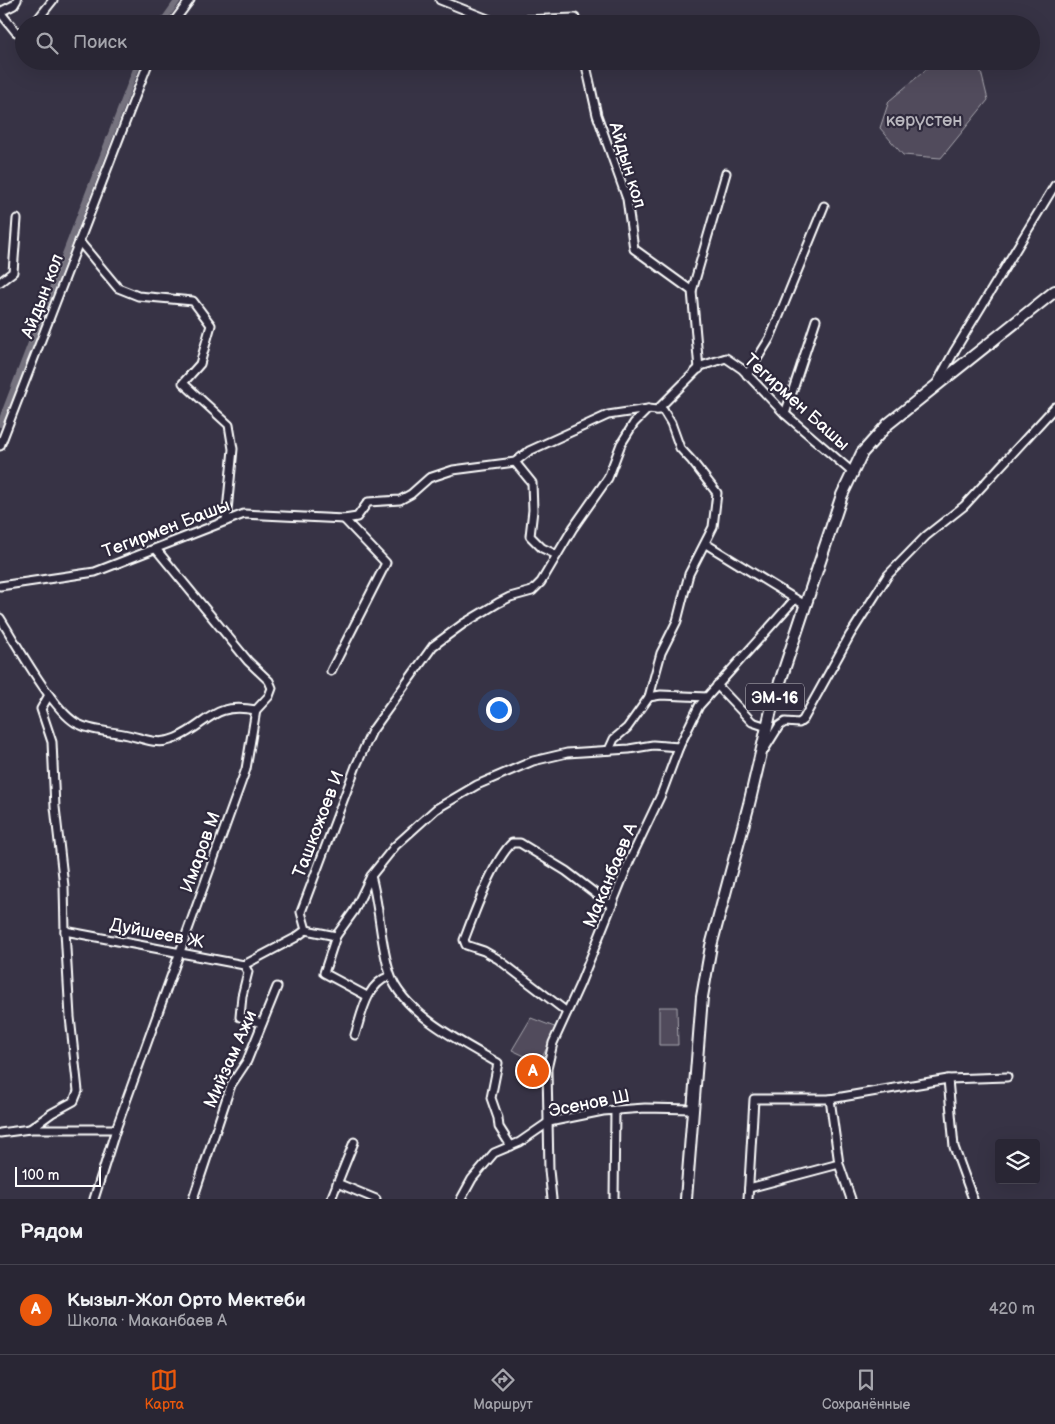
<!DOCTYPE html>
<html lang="ru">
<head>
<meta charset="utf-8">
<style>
	body { margin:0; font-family:"Balsamiq Sans",sans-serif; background:#353240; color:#f1f3f6 }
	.controls { position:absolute; right:15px; bottom:15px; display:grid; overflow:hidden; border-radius:5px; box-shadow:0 5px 20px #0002 }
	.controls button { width:45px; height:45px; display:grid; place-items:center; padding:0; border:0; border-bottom:1px solid #45434f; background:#292634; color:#f1f3f6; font:25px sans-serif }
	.scale { position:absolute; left:15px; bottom:12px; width:86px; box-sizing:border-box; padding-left:5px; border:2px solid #fff; border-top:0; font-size:14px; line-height:18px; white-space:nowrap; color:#fff; -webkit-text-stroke:4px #2f2a3d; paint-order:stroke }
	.you { position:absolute; left:498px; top:709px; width:18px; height:18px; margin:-12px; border:4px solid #fff; border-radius:50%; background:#1a73e8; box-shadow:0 0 0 8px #1a73e833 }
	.badge { display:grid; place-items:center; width:32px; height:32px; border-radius:50%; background:#ea580c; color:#fff; font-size:16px; font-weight:700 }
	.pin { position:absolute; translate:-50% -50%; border:2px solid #fff; box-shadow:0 1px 5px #0006 }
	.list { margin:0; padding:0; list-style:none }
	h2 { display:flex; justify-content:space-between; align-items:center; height:65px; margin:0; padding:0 20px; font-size:21px }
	h2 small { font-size:16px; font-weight:400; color:#a5a5ac }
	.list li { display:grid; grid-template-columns:32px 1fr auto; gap:15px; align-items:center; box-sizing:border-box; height:90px; padding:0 20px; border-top:1px solid #45434f }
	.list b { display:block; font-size:19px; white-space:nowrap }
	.list p { margin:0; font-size:16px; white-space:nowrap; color:#a5a5ac }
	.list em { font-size:16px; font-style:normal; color:#a5a5ac }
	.icon { flex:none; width:28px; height:28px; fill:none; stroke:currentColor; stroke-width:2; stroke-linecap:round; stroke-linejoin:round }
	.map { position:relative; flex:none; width:1055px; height:1199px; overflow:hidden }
	.search { position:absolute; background:#292634; box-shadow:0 5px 20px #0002; left:15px; right:15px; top:15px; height:55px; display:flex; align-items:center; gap:12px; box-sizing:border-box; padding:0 18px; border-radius:28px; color:#a5a5ac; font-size:19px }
	.sheet { height:155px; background:#292634 }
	nav { display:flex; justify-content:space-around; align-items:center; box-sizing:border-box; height:70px; border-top:1px solid #45434f; background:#292634; font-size:14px; color:#a5a5ac }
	nav a { display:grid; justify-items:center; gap:2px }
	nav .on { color:#ea580c }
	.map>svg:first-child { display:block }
	.green { fill:#514c5c; stroke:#a8a6ae }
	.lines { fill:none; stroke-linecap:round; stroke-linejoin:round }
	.canal { stroke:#76737f; stroke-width:6 }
	.minor-casing { stroke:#fff; stroke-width:11 }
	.highway-casing { stroke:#fff; stroke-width:14 }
	.minor { stroke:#2f2a3d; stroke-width:7 }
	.highway { stroke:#2f2a3d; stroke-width:10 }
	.labels { text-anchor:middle; stroke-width:4.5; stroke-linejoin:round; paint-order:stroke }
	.shield { fill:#2f2a3d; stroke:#c1bfc5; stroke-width:1 }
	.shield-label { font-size:16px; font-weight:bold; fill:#fff }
	.park-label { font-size:18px; fill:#b9b7be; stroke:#2f2a3d }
	.street-label { font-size:18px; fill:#fff; stroke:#2f2a3d }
</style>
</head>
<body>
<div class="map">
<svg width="1055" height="1199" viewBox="0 0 1055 1199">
	<rect width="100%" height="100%" fill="#373345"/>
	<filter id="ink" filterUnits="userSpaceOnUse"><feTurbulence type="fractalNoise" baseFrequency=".02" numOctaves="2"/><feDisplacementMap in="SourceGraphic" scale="10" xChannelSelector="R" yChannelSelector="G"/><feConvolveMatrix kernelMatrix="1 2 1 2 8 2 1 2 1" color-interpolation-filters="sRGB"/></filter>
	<g filter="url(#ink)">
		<!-- green -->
		<g class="green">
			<path d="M936 61H951L980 68 988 100 941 158 903 155 880 128 889 101Z"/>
			<path d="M659 1007H677L678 1045H659Z"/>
			<path d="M531 1018 557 1028 539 1063 512 1050Z"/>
		</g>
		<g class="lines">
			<!-- canal -->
			<g class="canal">
				<path d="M161 24 178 0"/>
				<path d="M0 424 139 61"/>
			</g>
			<defs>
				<g id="minor">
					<path d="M440 0 493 21 575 18 576 24"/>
					<path d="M0 12 16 32H24"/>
					<path d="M0 12 14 5 17 0"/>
					<path d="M34 24 53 0"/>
					<path d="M172 24 190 0"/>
					<path d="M585 61 597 115 627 199 634 249 692 291 699 369"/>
					<path d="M79 241 118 288 138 296 193 301 211 325 200 364 183 383 229 425 233 449 226 521"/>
					<path d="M0 282 13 272 17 219"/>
					<path d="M692 291 726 173"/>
					<path d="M747 375 770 338 824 206"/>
					<path d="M937 383 955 350 1055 185"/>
					<path d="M785 414 816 320"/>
					<path d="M0 446 149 61"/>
					<path d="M515 462 532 483 533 510 530 536 542 548 557 555"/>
					<path d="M706 544 805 605"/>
					<path d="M0 586 95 572 244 514 344 519 357 517 368 502 400 500 411 494 429 478 453 470 515 462 529 451 608 415 648 409 657 410 701 366 726 358 742 369 785 414 852 472"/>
					<path d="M0 618C16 643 52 709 76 723 93 732 111 731 128 735 146 739 158 746 176 738 210 723 212 702 256 710"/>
					<path d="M331 671 386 563 344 519"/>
					<path d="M717 685 752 722 767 727"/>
					<path d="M649 697 661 695 707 697"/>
					<path d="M609 750 614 739 627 728 649 697 661 653 677 621 689 574 713 527 717 493 692 461 680 448 671 423 663 410H657"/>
					<path d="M764 750 779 726 785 722 799 723 803 720 850 635 888 575 926 536 964 506 1055 407"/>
					<path d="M371 876C380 908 380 943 390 974 402 1013 465 1044 498 1063L491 1098 498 1118 499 1127 511 1146"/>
					<path d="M306 930 301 912 356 766 372 731 433 646 463 624 498 603 510 597 532 591 541 582 573 528 608 478 621 444 634 423 648 409"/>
					<path d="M306 930 336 936"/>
					<path d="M65 931 244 965"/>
					<path d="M244 965 248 972 242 996 240 1017 262 1023"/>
					<path d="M244 965 295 938 306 930"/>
					<path d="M367 996 324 973 336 936 354 911 371 876 395 846 436 809 477 785 533 761 567 753 629 749 653 745 679 747"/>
					<path d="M567 1012 498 959 484 951 466 945 464 940C474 914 493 861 512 843H520L566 871 612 906"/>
					<path d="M355 1035C362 1014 366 984 390 976"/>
					<path d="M948 1079 954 1147 973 1199"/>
					<path d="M830 1099 839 1164 851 1199"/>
					<path d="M30 1129 52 1113 74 1101 78 1091 70 1017 65 931 64 886 55 807 52 742 41 709 49 695"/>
					<path d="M0 1133 30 1129H116"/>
					<path d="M337 1183 376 1199"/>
					<path d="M749 1188 839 1164"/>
					<path d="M94 1199 116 1129 246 769 256 710 269 696 272 688 269 681 248 661 156 549"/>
					<path d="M193 1199 231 1085 247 1061 277 987"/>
					<path d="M331 1199 354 1142"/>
					<path d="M461 1199 472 1179 494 1153 520 1142 549 1122 603 1111 645 1108 693 1109"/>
					<path d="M552 1199 549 1170 547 1069 553 1043 580 984 630 860 661 795 679 747 699 706 795 599"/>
					<path d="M614 1199 615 1110"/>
					<path d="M748 1199 754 1099H830L948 1079 1007 1077"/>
				</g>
				<path id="highway" d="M686 1199 702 997 711 946 749 804 772 706 842 495 862 453 888 424 1055 291"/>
			</defs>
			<!-- minor casing -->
			<use href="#minor" class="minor-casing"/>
			<!-- highway casing -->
			<use href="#highway" class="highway-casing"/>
			<!-- minor -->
			<use href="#minor" class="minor"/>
			<!-- highway -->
			<use href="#highway" class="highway"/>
		</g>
	</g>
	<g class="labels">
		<!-- shield labels -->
		<rect class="shield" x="746" y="683.5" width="58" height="27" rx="4"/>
		<g class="shield-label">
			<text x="775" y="703">ЭМ-16</text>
		</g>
		<!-- park labels -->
		<g class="park-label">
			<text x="924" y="126">көрүстөн</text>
		</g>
		<!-- street labels -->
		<g class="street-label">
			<text transform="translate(628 165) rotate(73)" y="6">Айдын кол</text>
			<text transform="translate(42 296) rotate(-69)" y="6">Айдын кол</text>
			<text transform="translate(797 402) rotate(42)" y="6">Тегирмен Башы</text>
			<text transform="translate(166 528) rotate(-21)" y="6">Тегирмен Башы</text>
			<text transform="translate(318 824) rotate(-69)" y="6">Ташкожоев И</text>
			<text transform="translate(200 852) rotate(-70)" y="6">Имаров М</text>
			<text transform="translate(610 875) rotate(-67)" y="6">Маканбаев А</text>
			<text transform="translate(157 933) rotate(11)" y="6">Дуйшеев Ж</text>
			<text transform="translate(230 1059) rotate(-66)" y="6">Мийзам Ажи</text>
			<text transform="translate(589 1103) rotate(-11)" y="6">Эсенов Ш</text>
		</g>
	</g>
</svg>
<div class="controls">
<button><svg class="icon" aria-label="layers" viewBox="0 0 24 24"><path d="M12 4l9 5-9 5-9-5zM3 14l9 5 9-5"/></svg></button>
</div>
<div class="scale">100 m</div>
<div class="you"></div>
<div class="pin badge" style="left:533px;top:1071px">A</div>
<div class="search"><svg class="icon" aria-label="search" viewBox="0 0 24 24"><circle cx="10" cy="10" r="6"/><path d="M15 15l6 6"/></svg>Поиск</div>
</div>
<section class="sheet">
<h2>Рядом<small></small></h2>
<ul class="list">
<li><span class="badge">A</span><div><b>Кызыл-Жол Орто Мектеби</b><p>Школа · Маканбаев А</p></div><em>420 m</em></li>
</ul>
</section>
<nav>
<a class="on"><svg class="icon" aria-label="map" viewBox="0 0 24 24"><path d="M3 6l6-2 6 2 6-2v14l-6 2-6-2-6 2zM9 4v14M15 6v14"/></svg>Карта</a>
<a><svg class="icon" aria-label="directions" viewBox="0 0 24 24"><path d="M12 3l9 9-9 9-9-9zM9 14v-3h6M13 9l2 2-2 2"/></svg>Маршрут</a>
<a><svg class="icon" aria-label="saved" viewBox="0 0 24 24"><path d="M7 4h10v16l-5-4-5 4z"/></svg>Сохранённые</a>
</nav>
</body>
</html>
